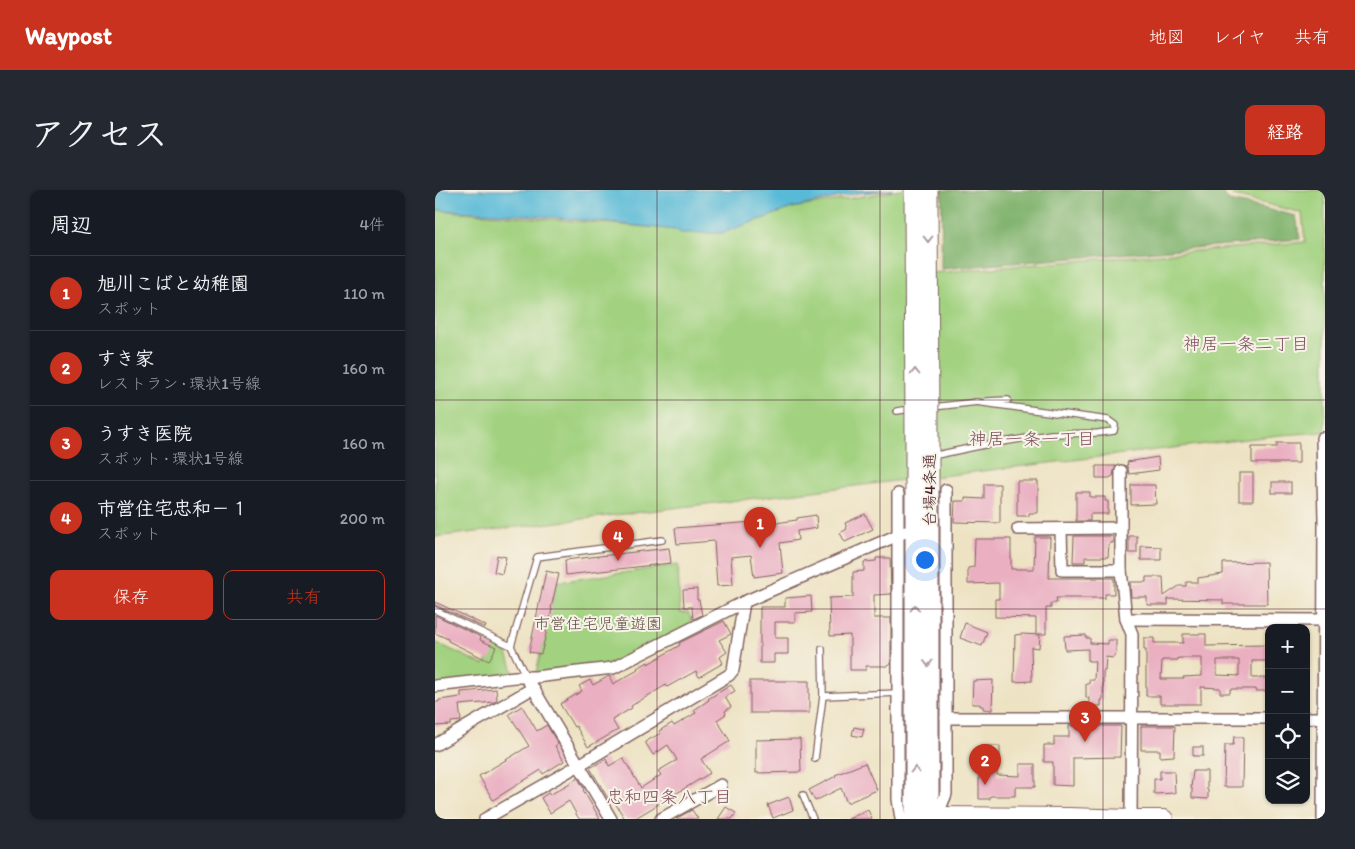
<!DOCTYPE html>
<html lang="ja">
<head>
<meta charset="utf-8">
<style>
	body { margin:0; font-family:Itim,"Klee One",sans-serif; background:#242831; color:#f1f3f6 }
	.controls { position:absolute; right:15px; bottom:15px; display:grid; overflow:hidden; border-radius:10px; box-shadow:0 1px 4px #0004 }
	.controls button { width:45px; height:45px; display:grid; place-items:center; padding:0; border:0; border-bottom:1px solid #363941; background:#171b24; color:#f1f3f6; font:25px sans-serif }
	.you { position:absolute; left:489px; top:369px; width:18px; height:18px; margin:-12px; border:4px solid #fff; border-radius:50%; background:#1a73e8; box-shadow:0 0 0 8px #1a73e833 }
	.badge { display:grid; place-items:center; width:32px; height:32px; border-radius:50%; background:#c8321e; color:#fff; font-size:16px; font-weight:700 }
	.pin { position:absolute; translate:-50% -41px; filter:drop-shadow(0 1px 2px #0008) }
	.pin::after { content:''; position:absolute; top:26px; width:18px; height:15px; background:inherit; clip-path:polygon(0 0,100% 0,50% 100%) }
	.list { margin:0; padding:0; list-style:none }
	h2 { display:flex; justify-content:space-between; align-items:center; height:65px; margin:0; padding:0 20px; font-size:21px }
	h2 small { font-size:16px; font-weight:400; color:#9ea1a6 }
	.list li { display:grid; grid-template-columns:32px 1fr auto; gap:15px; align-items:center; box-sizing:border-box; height:75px; padding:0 20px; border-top:1px solid #363941 }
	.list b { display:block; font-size:19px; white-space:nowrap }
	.list p { margin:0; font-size:16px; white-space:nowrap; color:#9ea1a6 }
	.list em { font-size:16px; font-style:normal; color:#9ea1a6 }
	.actions { display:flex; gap:10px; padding:15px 20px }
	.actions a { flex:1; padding:11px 0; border:1px solid #c8321e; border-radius:10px; text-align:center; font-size:18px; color:#c8321e }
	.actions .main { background:#c8321e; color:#fff }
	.icon { flex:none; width:28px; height:28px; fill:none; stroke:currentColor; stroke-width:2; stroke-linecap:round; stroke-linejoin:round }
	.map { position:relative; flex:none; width:890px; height:629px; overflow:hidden; border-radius:10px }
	header { display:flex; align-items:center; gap:30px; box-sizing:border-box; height:70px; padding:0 25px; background:#c8321e; color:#fff }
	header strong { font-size:24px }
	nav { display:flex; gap:28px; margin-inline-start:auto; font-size:18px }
	.intro { display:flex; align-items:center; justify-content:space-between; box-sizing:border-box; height:120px; padding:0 30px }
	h1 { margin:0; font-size:35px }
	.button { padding:12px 22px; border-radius:10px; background:#c8321e; color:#fff; font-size:18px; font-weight:700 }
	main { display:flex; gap:30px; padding:0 30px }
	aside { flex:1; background:#171b24; border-radius:10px; box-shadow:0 1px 4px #0004 }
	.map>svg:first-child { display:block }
	.green { fill:#a2d280; stroke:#767856 }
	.forest { fill:#81b46e; stroke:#666a4c }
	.water { fill:#58bad7; stroke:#516c81 }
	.building { fill:#eab0c2; fill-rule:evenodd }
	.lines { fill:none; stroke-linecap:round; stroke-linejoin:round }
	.service-casing { stroke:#836360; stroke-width:8 }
	.minor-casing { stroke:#836360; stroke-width:14 }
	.primary-casing { stroke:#836360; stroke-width:20 }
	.trunk-casing { stroke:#836360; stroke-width:21 }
	.service { stroke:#fff; stroke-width:5.5 }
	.minor { stroke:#fff; stroke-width:11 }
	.primary { stroke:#fff; stroke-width:18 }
	.trunk { stroke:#fff; stroke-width:19 }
	.trunk-bridge-casing { stroke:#836360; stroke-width:21; stroke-linecap:butt }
	.trunk-bridge { stroke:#fff; stroke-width:19 }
	.oneway { stroke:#ae9aa0 }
	.grid { fill:none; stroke:#4a1f2b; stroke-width:1; stroke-opacity:0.55 }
	.labels { text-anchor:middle; stroke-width:4; stroke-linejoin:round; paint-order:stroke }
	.street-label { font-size:16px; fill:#4a1f2b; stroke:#f7f3e8 }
	.park-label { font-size:16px; fill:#604c40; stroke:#f7f3e8 }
	.neighbourhood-label { font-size:18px; fill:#825260; stroke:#f7f3e8 }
</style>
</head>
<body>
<header>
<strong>Waypost</strong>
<nav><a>地図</a><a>レイヤ</a><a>共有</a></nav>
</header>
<div class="intro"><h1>アクセス</h1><a class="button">経路</a></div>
<main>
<aside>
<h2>周辺<small>4件</small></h2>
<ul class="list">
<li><span class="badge">1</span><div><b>旭川こばと幼稚園</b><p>スポット</p></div><em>110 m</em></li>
<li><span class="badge">2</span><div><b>すき家</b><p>レストラン · 環状1号線</p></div><em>160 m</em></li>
<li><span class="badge">3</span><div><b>うすき医院</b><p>スポット · 環状1号線</p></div><em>160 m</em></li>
<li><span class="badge">4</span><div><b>市営住宅忠和－１</b><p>スポット</p></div><em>200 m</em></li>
</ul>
<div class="actions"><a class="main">保存</a><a>共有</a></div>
</aside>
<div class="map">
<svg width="890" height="629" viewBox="0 0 890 629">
	<rect width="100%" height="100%" fill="#f7f3e8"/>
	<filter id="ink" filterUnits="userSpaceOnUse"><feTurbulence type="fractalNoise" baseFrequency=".02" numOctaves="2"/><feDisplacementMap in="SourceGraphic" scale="10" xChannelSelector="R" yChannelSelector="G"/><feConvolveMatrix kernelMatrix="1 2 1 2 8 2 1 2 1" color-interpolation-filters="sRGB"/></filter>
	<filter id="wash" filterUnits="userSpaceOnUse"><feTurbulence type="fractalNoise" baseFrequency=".0096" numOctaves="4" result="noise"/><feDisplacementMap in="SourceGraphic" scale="20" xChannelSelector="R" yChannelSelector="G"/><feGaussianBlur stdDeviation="1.12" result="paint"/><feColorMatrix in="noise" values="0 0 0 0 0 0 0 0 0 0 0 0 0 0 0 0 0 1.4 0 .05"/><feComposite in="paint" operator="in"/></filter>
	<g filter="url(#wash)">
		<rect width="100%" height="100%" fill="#ede2c2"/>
		<!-- green -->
		<g class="green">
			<path d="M465 0H475L477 289 0 347V20L287 43 357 18Z"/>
			<path d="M794 0H890V242L845 245 498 287 496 83 870 52 867 23 799 6Z"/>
			<path d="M243 375 245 423H254L258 437 178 478 100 487 122 392Z"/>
			<path d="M0 452 49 475 61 456 72 463 80 487 0 496Z"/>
		</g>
		<!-- forest -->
		<path class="forest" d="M507 0H786L794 11C817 15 839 21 861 26L865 49 506 79Z"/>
		<!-- water -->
		<path class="water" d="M0 0H458L423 3 357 18 287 43H246L241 40C161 31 81 23 0 20Z"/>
		<g id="blocks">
			<!-- building -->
			<g class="building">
				<path d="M842 253H864V273H817V257H842Z"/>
				<path d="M723 267 724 280 694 284 693 278 691 275H693L692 272Z"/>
				<path d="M661 276H681L679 281 678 286 674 288H661Z"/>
				<rect x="804" y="283" width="14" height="28"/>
				<path d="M582 291H603V323H594V326H582Z"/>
				<rect x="837" y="292" width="19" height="11"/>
				<path d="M549 294H565V333L519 332 520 311H530V308L549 309Z"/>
				<path d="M696 295H720L721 314 696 315Z"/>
				<path d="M641 302H655V307H670V311H673V324H655V331H641Z"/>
				<path d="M430 324 438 339 410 352 405 343 412 339 410 333Z"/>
				<path d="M381 325 382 338 362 341 363 350 345 353 348 383 319 387 316 365 296 367 298 395 282 396 279 351 242 354 240 338 332 331 333 334 362 330V328Z"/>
				<path d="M639 346H678V353H674L673 367H650V372H638Z"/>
				<rect x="694" y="346" width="8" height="17"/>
				<path d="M600 347H615L614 388H679V404H670V408H621L622 413H616V418H611V444H601V428L560 427V409H564V393L533 394V378L539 377 540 349H576V379H599Z"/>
				<path d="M706 356 726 357V370H706Z"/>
				<path d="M234 358 236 373 131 385 130 370Z"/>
				<path d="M62 365 71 367 67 384 59 382Z"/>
				<path d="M441 368H455L456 404 439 405V428H456V474L452 475V476H431V480H415V445L395 446 394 408 418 407V382L429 381V372L441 371Z"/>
				<path d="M831 372 832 414H788V410L733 409V415H712V407H696L695 392H711V387H728L729 406 744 396H751V392H763V388L788 384V373Z"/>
				<path d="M111 381 124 384 116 418 117 419 115 428 106 464 94 462Z"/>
				<path d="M262 399V410H264L267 425 258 429 257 417H249L248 400Z"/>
				<path d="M376 406 377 422 360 423V432H340V448H353V464H339V473H325V417H350V408Z"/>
				<path d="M0 412 51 436 50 438 0 415Z"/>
				<path d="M0 425 46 447 45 450 61 457 54 471 13 451V449L0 443Z"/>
				<path d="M289 431 296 444 284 450 292 462 285 467 288 473 264 487 261 481 232 497 231 495 196 516 197 518 177 530 183 540 153 557 141 536 139 537 125 514 147 501 144 496 155 490 158 495 174 486 178 494 203 480 202 478 213 472V474L245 455 244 453Z"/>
				<path d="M530 433 552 442 547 456 525 448Z"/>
				<path d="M587 444 605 445 604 458 596 457 597 491 579 492 580 445Z"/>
				<path d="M748 444H771V456L832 455V471H817V488H834V501H821V499H795V503H785V498L766 497V514H725V506H711V460H709V448H719V453H748ZM743 468H767V486L748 487 749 489H726L727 470H743ZM782 470H804V486L782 485Z"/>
				<path d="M651 445V448H655V453L673 454V450H681V463L678 468 671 467 670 481H668V510H666V516H654V508H651V494H654V490H659L660 471H653V459L630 460 629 446Z"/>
				<path d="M558 490 557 520 548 519V516H545V514H537L538 491Z"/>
				<rect x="315" y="491" width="59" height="32"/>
				<path d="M296 495 300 501 290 507 296 517 290 521 291 524 282 530 295 551 266 569 275 583 199 629H190L177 608 174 610 155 578 171 569 174 576 188 568 206 598 226 585 223 581 242 570 233 555 218 565 210 552 226 543 224 541 237 533 239 536 261 523 259 520 274 510 273 509Z"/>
				<path d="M61 499 62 510 59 512 24 515 26 531 16 532V535L0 536V512H4V510L26 507V502Z"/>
				<path d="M87 516 102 541 112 535 123 554 120 556 129 571 108 584 106 580 58 610 44 586 94 556 74 524Z"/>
				<path d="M634 536H686L685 567 638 568V596L618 595V572H609V555H619V547H634Z"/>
				<path d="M706 536H740L739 566 725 567V560H706Z"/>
				<path d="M419 537 429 539 427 547 417 545Z"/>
				<path d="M799 547H808L807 597H789L790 555H798Z"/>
				<path d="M365 549 366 582 321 583V550Z"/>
				<path d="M546 556H565V566H562V585L585 586V574H600V597H580V606H555V609H544V581Z"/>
				<rect x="758" y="557" width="10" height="9"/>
				<path d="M430 573 442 600 412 613 406 598 380 611 374 600 401 586 400 585Z"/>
				<path d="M725 581H739L740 603 719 604V589H725Z"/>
				<path d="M758 581H772V600H773V609L757 608V598H756Z"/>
				<path d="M143 588 149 599 148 600 165 629H144L134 611 115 623 106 608 113 603 115 605Z"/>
				<path d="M354 607 358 620 338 628 333 615Z"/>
				<path d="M291 617 301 623 297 629H283Z"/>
				<path d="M257 620 263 629H241L244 627Z"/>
				<path d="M433 620 437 629H413Z"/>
			</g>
		</g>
	</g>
	<g filter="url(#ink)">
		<use href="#blocks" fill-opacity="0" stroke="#836360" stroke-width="1"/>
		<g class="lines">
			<defs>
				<g id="service">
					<path d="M552 211 573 210"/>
					<path d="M498 217 543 212"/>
					<path d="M462 221 476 219"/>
					<path d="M497 266 549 255 616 244 663 243 679 241 680 235 673 230 541 212"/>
					<path d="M0 420 76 456 91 487"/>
					<path d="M76 456 102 367 227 350"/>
					<path d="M388 506 464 503"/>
					<path d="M380 569 388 506 387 459"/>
					<path d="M368 605 378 629"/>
				</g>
				<g id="minor">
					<path d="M887 248 889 328 888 629"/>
					<path d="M686 281V380L691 429 697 444 696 629"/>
					<path d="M463 304V609L466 629"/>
					<path d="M583 339 686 338"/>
					<path d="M626 339 627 380H686"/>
					<path d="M691 429 890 430"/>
					<path d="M91 487 98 498 176 629"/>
					<path d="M0 496 80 487H100L178 478 309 412 470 342"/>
					<path d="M511 528H834"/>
					<path d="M871 528H890"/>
					<path d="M0 555 98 498"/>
					<path d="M502 626 511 604V300"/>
					<path d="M50 629 144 575 294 485 298 480 309 412"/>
					<path d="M226 629 286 595"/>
				</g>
				<g id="primary">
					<path d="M490 629 494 627 502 626 634 627 696 629"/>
					<path d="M697 629H729"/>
				</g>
				<g id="trunk">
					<path d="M480 248V629"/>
					<path d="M494 249V629"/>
				</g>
			</defs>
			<!-- service casing -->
			<use href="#service" class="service-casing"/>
			<!-- minor casing -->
			<use href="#minor" class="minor-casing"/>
			<!-- primary casing -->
			<use href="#primary" class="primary-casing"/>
			<!-- trunk casing -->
			<use href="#trunk" class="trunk-casing"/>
			<!-- service -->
			<use href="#service" class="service"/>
			<!-- minor -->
			<use href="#minor" class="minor"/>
			<!-- primary -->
			<use href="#primary" class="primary"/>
			<!-- trunk -->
			<use href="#trunk" class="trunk"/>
			<defs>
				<g id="trunk-bridge">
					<path d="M479 0 480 248"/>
					<path d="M493 0 494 249"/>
				</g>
			</defs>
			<!-- trunk-bridge casing -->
			<use href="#trunk-bridge" class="trunk-bridge-casing"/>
			<!-- trunk-bridge -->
			<use href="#trunk-bridge" class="trunk-bridge"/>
		</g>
		<!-- one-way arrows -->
		<defs><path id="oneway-chevron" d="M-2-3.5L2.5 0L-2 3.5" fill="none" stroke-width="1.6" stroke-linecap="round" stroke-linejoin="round" transform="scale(1.25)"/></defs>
		<g class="oneway">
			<use href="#oneway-chevron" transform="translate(493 49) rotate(90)"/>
			<use href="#oneway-chevron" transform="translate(480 182) rotate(-90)"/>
			<use href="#oneway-chevron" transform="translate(480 418) rotate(-90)"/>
			<use href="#oneway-chevron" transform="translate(493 473) rotate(90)"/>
			<use href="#oneway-chevron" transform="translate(480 580) rotate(-90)"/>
		</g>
	</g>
	<!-- grid -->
	<path class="grid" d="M222 0V629M445 0V629M668 0V629M0 210H890M0 419H890"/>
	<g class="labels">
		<!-- street labels -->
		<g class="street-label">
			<text transform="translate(494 300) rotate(-90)" y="6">台場4条通</text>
		</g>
		<!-- park labels -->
		<g class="park-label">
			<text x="163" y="439">市営住宅児童遊園</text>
		</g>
		<!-- neighbourhood labels -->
		<g class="neighbourhood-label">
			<text x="811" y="160">神居一条二丁目</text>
			<text x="597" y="255">神居一条一丁目</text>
			<text x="234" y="613">忠和四条八丁目</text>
		</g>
	</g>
</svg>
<div class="controls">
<button>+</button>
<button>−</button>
<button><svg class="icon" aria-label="locate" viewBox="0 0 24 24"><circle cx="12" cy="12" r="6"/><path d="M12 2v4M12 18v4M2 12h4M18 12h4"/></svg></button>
<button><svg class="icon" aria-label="layers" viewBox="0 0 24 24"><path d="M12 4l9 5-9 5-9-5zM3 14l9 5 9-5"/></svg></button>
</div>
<div class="you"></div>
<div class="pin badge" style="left:325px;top:358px">1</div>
<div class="pin badge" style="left:550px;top:595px">2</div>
<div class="pin badge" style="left:650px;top:552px">3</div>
<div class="pin badge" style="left:183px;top:371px">4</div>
</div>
</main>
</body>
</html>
